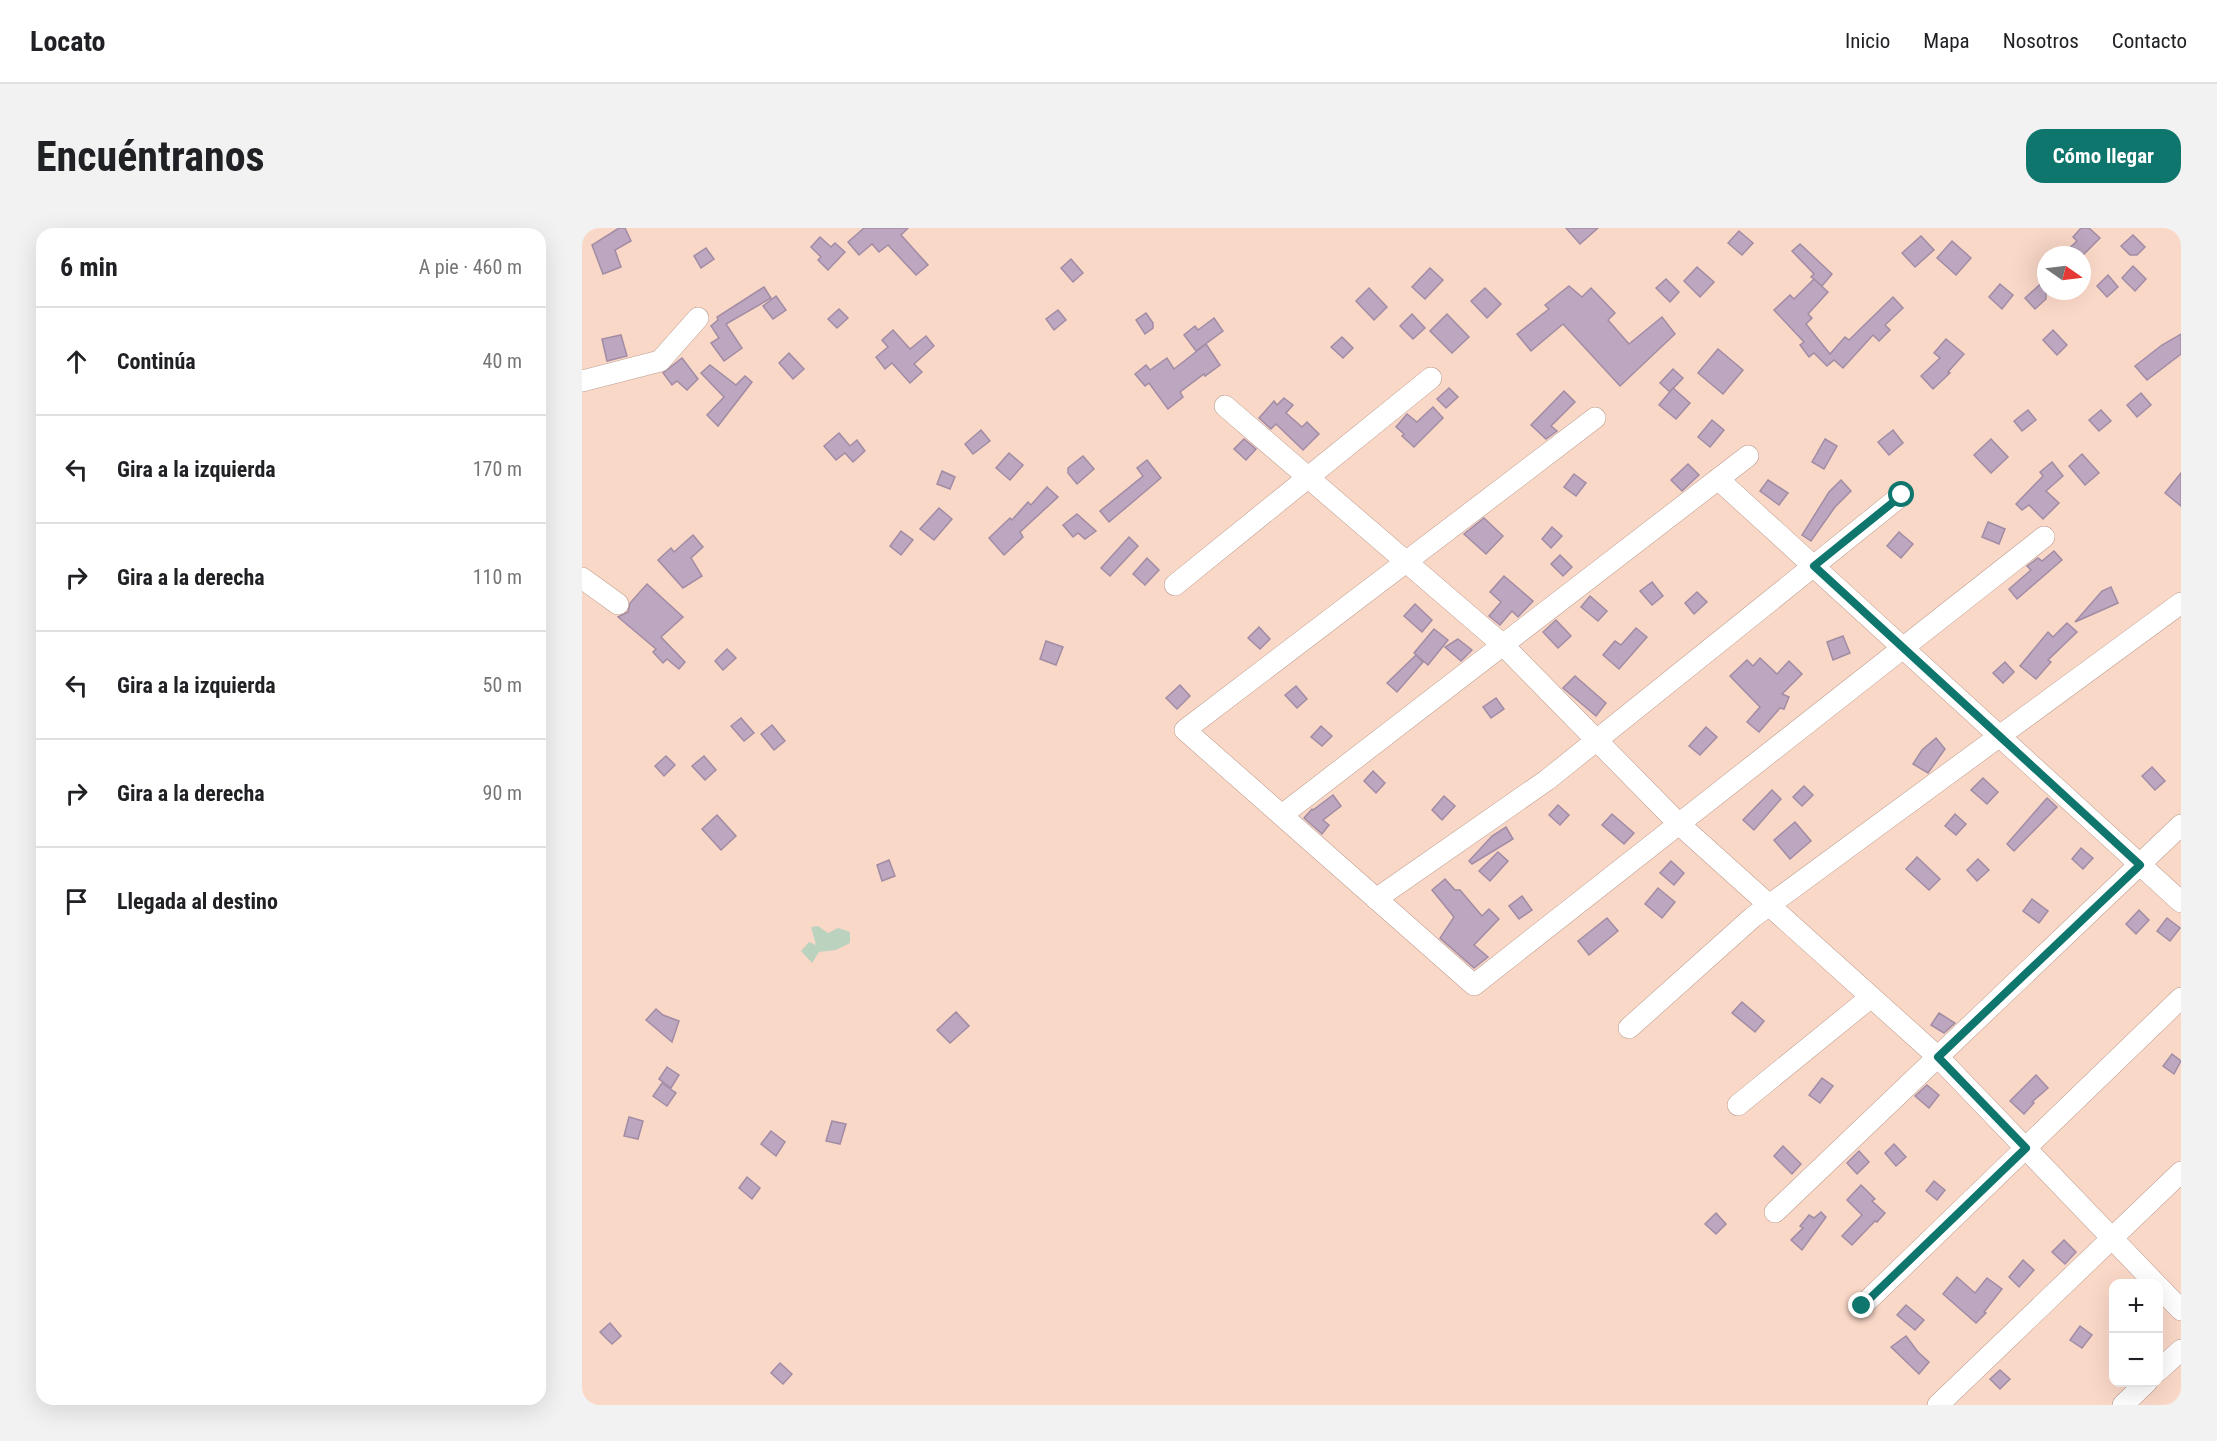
<!DOCTYPE html>
<html lang="es">
<head>
<meta charset="utf-8">
<style>
	body { margin:0; font-family:"Roboto Condensed",sans-serif; background:#f2f2f2; color:#202124 }
	.controls { position:absolute; right:18px; bottom:18px; display:grid; overflow:hidden; border-radius:12px; box-shadow:0 6px 24px #0002 }
	.controls button { width:54px; height:54px; display:grid; place-items:center; padding:0; border:0; border-bottom:2px solid #e0e0e0; background:#fff; color:#202124; font:30px sans-serif }
	.compass { position:absolute; left:1455px; top:18px; width:54px; height:54px; border-radius:50%; background:#fff; box-shadow:0 6px 24px #0002; rotate:104deg }
	.stop { position:absolute; width:18px; height:18px; margin:-14px; border:4px solid #0f766e; border-radius:50%; background:#fff }
	.stop.end { background:#0f766e; border-color:#fff; box-shadow:0 2px 6px #0008 }
	.list { margin:0; padding:0; list-style:none }
	h2 { display:flex; justify-content:space-between; align-items:center; height:78px; margin:0; padding:0 24px; font-size:26px }
	h2 small { font-size:20px; font-weight:400; color:#757577 }
	.list li { display:grid; grid-template-columns:39px 1fr auto; gap:18px; align-items:center; box-sizing:border-box; height:108px; padding:0 24px; border-top:2px solid #e0e0e0 }
	.list b { display:block; font-size:22px; white-space:nowrap }
	.list em { font-size:20px; font-style:normal; color:#757577 }
	.icon { flex:none; width:33px; height:33px; fill:none; stroke:currentColor; stroke-width:2; stroke-linecap:round; stroke-linejoin:round }
	.map { position:relative; flex:none; width:1599px; height:1177px; overflow:hidden; border-radius:18px }
	header { display:flex; align-items:center; gap:36px; box-sizing:border-box; height:84px; padding:0 30px; background:#fff; border-bottom:2px solid #e0e0e0 }
	header strong { font-size:28px }
	nav { display:flex; gap:33px; margin-inline-start:auto; font-size:21px }
	.intro { display:flex; align-items:center; justify-content:space-between; box-sizing:border-box; height:144px; padding:0 36px }
	h1 { margin:0; font-size:42px }
	.button { padding:15px 27px; border-radius:18px; background:#0f766e; color:#fff; font-size:21px; font-weight:700 }
	main { display:flex; gap:36px; padding:0 36px }
	aside { flex:1; background:#fff; border-radius:18px; box-shadow:0 6px 24px #0002 }
	.map>svg:first-child { display:block }
	.green { fill:#bad2be }
	.building { fill:#bda6bf; stroke:#a28ca4; stroke-width:1.5 }
	.lines { fill:none; stroke-linecap:round; stroke-linejoin:round }
	.minor-casing { stroke:#bd9d8e; stroke-width:22 }
	.minor { stroke:#fff; stroke-width:21 }
	.route { stroke:#0f766e; stroke-width:8 }
</style>
</head>
<body>
<header>
<strong>Locato</strong>
<nav><a>Inicio</a><a>Mapa</a><a>Nosotros</a><a>Contacto</a></nav>
</header>
<div class="intro"><h1>Encuéntranos</h1><a class="button">Cómo llegar</a></div>
<main>
<aside>
<h2>6 min<small>A pie · 460 m</small></h2>
<ul class="list">
<li><svg class="icon" aria-label="ahead" viewBox="0 0 24 24"><path d="M12 20V5M6 11l6-6 6 6"/></svg><div><b>Continúa</b></div><em>40 m</em></li>
<li><svg class="icon" aria-label="left" viewBox="0 0 24 24"><path d="M17 20v-9H6M10 6l-5 5 5 5"/></svg><div><b>Gira a la izquierda</b></div><em>170 m</em></li>
<li><svg class="icon" aria-label="right" viewBox="0 0 24 24"><path d="M7 20v-9h11M14 6l5 5-5 5"/></svg><div><b>Gira a la derecha</b></div><em>110 m</em></li>
<li><svg class="icon" aria-label="left" viewBox="0 0 24 24"><path d="M17 20v-9H6M10 6l-5 5 5 5"/></svg><div><b>Gira a la izquierda</b></div><em>50 m</em></li>
<li><svg class="icon" aria-label="right" viewBox="0 0 24 24"><path d="M7 20v-9h11M14 6l5 5-5 5"/></svg><div><b>Gira a la derecha</b></div><em>90 m</em></li>
<li><svg class="icon" aria-label="arrive" viewBox="0 0 24 24"><path d="M6 21V4h12l-3 4 3 4H6"/></svg><div><b>Llegada al destino</b></div></li>
</ul>
</aside>
<div class="map">
<svg width="1599" height="1177" viewBox="0 0 1599 1177">
	<rect width="100%" height="100%" fill="#fad8c8"/>
	<!-- green -->
	<path class="green" d="M236 698 246 705 256 700 268 704V715L254 722 237 724 230 735 219 723 227 714 234 717 229 699Z"/>
	<!-- building -->
	<g class="building">
		<path d="M37 0H43L49 13 33 22 39 39 21 46 10 17Z"/>
		<path d="M282 0H326L319 7 346 37 334 47 306 17 297 24 290 16 277 27 266 14Z"/>
		<path d="M984 0H1016L998 16Z"/>
		<path d="M1499 0H1507L1518 10 1501 27H1480L1495 13 1491 9Z"/>
		<path d="M1157 3 1171 15 1160 27 1146 15Z"/>
		<path d="M1551 7 1563 19 1555 27H1548L1539 18Z"/>
		<path d="M1339 8 1352 22 1333 39 1320 25Z"/>
		<path d="M238 9 249 19 253 15 263 24 246 42 236 32 239 29 229 19Z"/>
		<path d="M1370 13 1389 30 1374 47 1355 30Z"/>
		<path d="M1218 16 1250 46 1240 58 1232 51 1246 64 1226 86 1230 90 1224 96 1248 126 1263 109 1267 112 1311 69 1321 80 1303 97 1308 102 1297 113 1291 107 1261 140 1252 132 1245 138 1232 125 1227 129 1218 117 1222 114 1192 82 1208 67 1212 71 1232 51 1229 49 1232 46 1210 23Z"/>
		<path d="M124 20 132 31 119 40 112 28Z"/>
		<path d="M489 31 501 45 491 54 479 40Z"/>
		<path d="M1551 38 1564 51 1553 63 1540 50Z"/>
		<path d="M1115 39 1132 54 1118 69 1102 53Z"/>
		<path d="M848 40 861 52 843 71 830 59Z"/>
		<path d="M1526 47 1536 59 1525 69 1515 58Z"/>
		<path d="M1084 51 1097 64 1088 74 1074 60Z"/>
		<path d="M1464 51V71L1453 81 1443 70Z"/>
		<path d="M1418 56 1431 67 1420 81 1407 69Z"/>
		<path d="M987 58 1000 69 1009 60 1033 85 1026 92 1047 116 1080 89 1093 106 1038 158 981 96 949 123 935 106 967 81 963 77Z"/>
		<path d="M182 59 189 70 144 96 160 120 142 133 129 115 137 110 129 98 136 92 135 89Z"/>
		<path d="M787 60 805 79 792 92 774 73Z"/>
		<path d="M903 60 919 76 905 90 889 73Z"/>
		<path d="M194 68 204 82 191 91 181 78Z"/>
		<path d="M257 81 266 90 255 100 246 91Z"/>
		<path d="M476 82 484 92 472 102 464 91Z"/>
		<path d="M564 85 571 95V100L563 106 554 92Z"/>
		<path d="M830 86 843 100 831 111 818 98Z"/>
		<path d="M865 86 887 109 870 125 848 103Z"/>
		<path d="M632 90 641 103 614 123 602 107 613 98 616 102Z"/>
		<path d="M311 102 328 121 344 108 352 118 332 136 340 144 328 155 310 135 303 141 294 129 306 119 300 112Z"/>
		<path d="M1471 102 1485 117 1475 127 1461 112Z"/>
		<path d="M1599 106V126L1565 152 1553 138 1580 117Z"/>
		<path d="M39 107 45 128 25 133 20 111Z"/>
		<path d="M760 109 771 120 761 130 749 119Z"/>
		<path d="M1364 111 1382 126 1366 144 1368 145 1351 161 1339 148 1358 130 1352 125Z"/>
		<path d="M624 116 638 137 623 148 622 146 598 164 601 169 586 181 567 155 563 158 553 146 564 137 568 142 585 130 592 141Z"/>
		<path d="M1136 121 1161 142 1141 166 1116 145Z"/>
		<path d="M207 125 222 141 211 151 197 135Z"/>
		<path d="M100 130 116 151 105 162 95 153 90 157 81 145Z"/>
		<path d="M128 137 154 157 163 148 170 154 136 198 125 187 142 169 119 145Z"/>
		<path d="M1091 141 1101 150 1088 164 1078 155Z"/>
		<path d="M867 160 876 169 864 180 855 171Z"/>
		<path d="M1091 160 1108 175 1094 191 1077 177Z"/>
		<path d="M982 163 993 174 969 198 975 203 964 211 949 197Z"/>
		<path d="M1559 165 1569 177 1555 189 1545 177Z"/>
		<path d="M702 170 711 177 704 185 720 199 725 194 737 206 721 222 694 196 689 201 677 190 692 173 695 177Z"/>
		<path d="M851 179 861 190 832 219 820 208 822 206 814 199 825 186 835 194Z"/>
		<path d="M1446 182 1454 192 1440 203 1432 193Z"/>
		<path d="M1519 182 1529 193 1517 203 1507 192Z"/>
		<path d="M1130 192 1142 202 1128 219 1116 209Z"/>
		<path d="M399 202 408 213 391 226 383 216Z"/>
		<path d="M1311 202 1321 215 1307 227 1296 214Z"/>
		<path d="M257 205 268 218 275 212 283 223 271 234 263 225 254 232 242 218Z"/>
		<path d="M662 211 674 221 664 232 652 221Z"/>
		<path d="M1243 211 1255 218 1242 241 1230 234Z"/>
		<path d="M1409 211 1426 229 1409 245 1392 227Z"/>
		<path d="M427 225 441 237 428 252 414 240Z"/>
		<path d="M1500 226 1517 245 1503 257 1487 238Z"/>
		<path d="M501 228 512 241 495 256 486 245V240Z"/>
		<path d="M565 232 579 250 527 294 518 283 561 248 555 240Z"/>
		<path d="M1470 234 1481 248 1464 263 1477 275 1461 291 1447 277 1440 282 1434 276 1461 248 1458 244Z"/>
		<path d="M1106 236 1117 247 1100 263 1089 252Z"/>
		<path d="M360 243 373 249 368 261 355 256Z"/>
		<path d="M1599 245V278L1583 265Z"/>
		<path d="M992 246 1004 255 994 268 982 259Z"/>
		<path d="M1186 252 1206 265 1197 277 1178 263Z"/>
		<path d="M1259 252 1269 263 1253 279 1229 313 1220 307 1247 264Z"/>
		<path d="M465 259 476 269 438 304 441 309 422 327 407 310 428 290 430 292 446 274 449 277Z"/>
		<path d="M357 280 370 291 352 312 338 301Z"/>
		<path d="M495 286 514 303 503 311 496 305 491 309 481 297Z"/>
		<path d="M902 290 921 308 904 326 882 306Z"/>
		<path d="M1406 294 1423 301 1417 316 1400 309Z"/>
		<path d="M970 299 980 308 969 320 960 311Z"/>
		<path d="M319 303 331 312 319 327 308 318Z"/>
		<path d="M1317 304 1331 316 1319 330 1305 318Z"/>
		<path d="M111 307 121 319 109 330 120 348 101 360 76 332 89 320 92 324Z"/>
		<path d="M547 309 556 318 528 348 519 340Z"/>
		<path d="M1472 323 1480 332 1435 371 1427 361 1449 342 1445 338 1456 330 1460 333Z"/>
		<path d="M978 327 990 339 981 348 969 336Z"/>
		<path d="M565 330 577 342 563 357 551 346Z"/>
		<path d="M922 348 951 373 936 389 930 383 918 397 907 388 919 374 908 364Z"/>
		<path d="M1070 354 1081 368 1070 377 1058 363Z"/>
		<path d="M65 356 101 389 79 409 103 434 97 441 85 431 81 435 71 424 74 421 36 389 46 384 48 375Z"/>
		<path d="M1529 359 1536 375 1493 394 1520 363Z"/>
		<path d="M1115 364 1125 374 1112 386 1103 375Z"/>
		<path d="M1008 368 1025 383 1016 393 999 379Z"/>
		<path d="M833 376 850 392 840 404 822 388Z"/>
		<path d="M974 392 989 408 976 420 961 404Z"/>
		<path d="M1485 395 1495 404 1466 432 1469 434 1454 451 1438 438 1466 404 1471 409Z"/>
		<path d="M677 399 688 411 678 421 666 410Z"/>
		<path d="M1054 400 1065 409 1037 441 1021 427 1033 413 1039 417Z"/>
		<path d="M852 401 866 412 846 437 832 425Z"/>
		<path d="M1261 408 1268 425 1251 432 1245 414Z"/>
		<path d="M876 411 890 422 879 433 863 419Z"/>
		<path d="M464 413 481 419 474 437 458 431Z"/>
		<path d="M145 421 154 430 141 442 133 433Z"/>
		<path d="M834 427 841 434 815 464 805 455Z"/>
		<path d="M1178 430 1195 446 1207 433 1220 446 1200 466 1207 469 1202 481 1198 480 1177 504 1165 494 1178 479 1148 448 1165 432 1171 438Z"/>
		<path d="M1423 434 1432 444 1421 455 1411 445Z"/>
		<path d="M993 448 1024 475 1014 488 981 460Z"/>
		<path d="M598 457 608 468 595 481 584 470Z"/>
		<path d="M714 458 725 471 715 480 703 467Z"/>
		<path d="M914 470 922 481 909 490 901 479Z"/>
		<path d="M159 490 172 505 162 513 149 498Z"/>
		<path d="M190 497 203 513 192 522 179 506Z"/>
		<path d="M739 498 750 508 740 518 729 509Z"/>
		<path d="M1124 499 1135 509 1118 527 1107 518Z"/>
		<path d="M1354 510 1363 521 1346 545 1331 536 1340 522Z"/>
		<path d="M84 528 93 537 82 548 73 538Z"/>
		<path d="M122 528 134 542 123 552 110 538Z"/>
		<path d="M1570 539 1583 553 1573 562 1560 548Z"/>
		<path d="M791 543 803 555 794 565 782 553Z"/>
		<path d="M1401 550 1416 564 1405 576 1389 562Z"/>
		<path d="M1222 558 1231 567 1220 578 1211 569Z"/>
		<path d="M1190 562 1199 571 1172 602 1161 592Z"/>
		<path d="M751 567 759 578 741 592 747 597 740 606 722 590 730 581 731 582Z"/>
		<path d="M862 568 873 578 860 592 850 582Z"/>
		<path d="M1465 570 1475 579 1432 623 1425 616Z"/>
		<path d="M976 577 987 587 978 597 967 587Z"/>
		<path d="M1030 586 1052 605 1042 616 1020 597Z"/>
		<path d="M1373 586 1384 596 1374 607 1363 598Z"/>
		<path d="M135 587 154 608 139 622 120 601Z"/>
		<path d="M1213 594 1229 613 1208 631 1192 612Z"/>
		<path d="M924 599 931 611 890 636 887 633 910 608Z"/>
		<path d="M1499 620 1511 630 1501 641 1490 631Z"/>
		<path d="M916 624 926 633 908 653 897 643Z"/>
		<path d="M1335 629 1358 651 1347 662 1324 641Z"/>
		<path d="M1396 631 1407 642 1395 653 1385 642Z"/>
		<path d="M307 632 313 648 300 653 295 637Z"/>
		<path d="M1089 633 1102 645 1092 657 1078 645Z"/>
		<path d="M863 651 873 662H878L900 688 907 681 917 691 892 717 906 729 892 740 858 710 872 689 850 662Z"/>
		<path d="M1076 660 1093 674 1080 690 1063 676Z"/>
		<path d="M940 668 950 682 937 691 927 678Z"/>
		<path d="M1450 671 1466 683 1457 695 1441 683Z"/>
		<path d="M1557 682 1567 692 1554 706 1544 696Z"/>
		<path d="M1025 690 1036 703 1007 727 996 713Z"/>
		<path d="M1585 690 1598 700 1588 713 1575 703Z"/>
		<path d="M1160 774 1182 793 1173 804 1150 785Z"/>
		<path d="M74 781 81 787 97 793 90 814 64 792Z"/>
		<path d="M374 784 387 798 368 815 355 802Z"/>
		<path d="M1357 785 1373 795 1362 805 1349 797Z"/>
		<path d="M1590 826 1599 833 1592 846 1581 838Z"/>
		<path d="M85 839 97 847 89 860 77 851Z"/>
		<path d="M1454 847 1466 860 1450 874 1452 875 1442 886 1428 873Z"/>
		<path d="M1240 850 1251 858 1238 875 1227 867Z"/>
		<path d="M80 855 94 865 85 878 71 868Z"/>
		<path d="M1345 857 1357 867 1347 880 1333 868Z"/>
		<path d="M47 889 61 893 56 911 42 908Z"/>
		<path d="M250 893 264 896 258 916 244 913Z"/>
		<path d="M189 903 203 914 194 928 179 916Z"/>
		<path d="M1312 916 1324 929 1314 938 1303 925Z"/>
		<path d="M1201 918 1219 936 1210 946 1192 928Z"/>
		<path d="M1277 923 1287 934 1275 946 1265 935Z"/>
		<path d="M165 949 178 960 170 971 157 960Z"/>
		<path d="M1352 953 1363 962 1355 972 1344 963Z"/>
		<path d="M1279 957 1293 971 1290 973 1303 985 1295 994 1293 993 1270 1017 1260 1008 1280 987 1265 972Z"/>
		<path d="M1239 984 1244 989 1220 1022 1209 1012 1221 1000 1218 998 1227 987 1232 990Z"/>
		<path d="M1134 985 1144 996 1134 1006 1123 996Z"/>
		<path d="M1482 1012 1494 1024 1483 1036 1470 1024Z"/>
		<path d="M1441 1032 1452 1042 1437 1059 1427 1049Z"/>
		<path d="M1375 1049 1393 1065 1405 1050 1420 1061 1402 1084 1404 1085 1394 1095 1361 1066Z"/>
		<path d="M1324 1077 1342 1092 1333 1102 1315 1087Z"/>
		<path d="M28 1095 39 1108 30 1116 18 1104Z"/>
		<path d="M1498 1098 1510 1107 1500 1120 1488 1112Z"/>
		<path d="M1324 1108 1336 1124 1347 1134 1337 1146 1309 1119Z"/>
		<path d="M198 1135 210 1146 201 1156 189 1145Z"/>
		<path d="M1418 1142 1428 1151 1418 1161 1408 1151Z"/>
	</g>
	<g class="lines">
		<defs>
			<g id="minor">
				<path d="M0 153 78 133 116 90"/>
				<path d="M643 178 921 417 1097 596 1356 829 1574 1056"/>
				<path d="M1013 190 603 502 892 757 1462 309"/>
				<path d="M1136 251 1599 674"/>
				<path d="M0 350 36 376"/>
				<path d="M593 357 849 150"/>
				<path d="M700 587 1166 228"/>
				<path d="M794 671 965 552 1320 267"/>
				<path d="M1047 800 1171 689 1599 375"/>
				<path d="M1156 877 1289 769"/>
				<path d="M1193 984 1599 597"/>
				<path d="M1576 1058 1599 1082"/>
				<path d="M1280 1078 1599 770"/>
				<path d="M1576 1143 1599 1122"/>
				<path d="M1356 1177 1599 944"/>
				<path d="M1541 1177 1565 1154"/>
			</g>
		</defs>
		<!-- minor casing -->
		<use href="#minor" class="minor-casing"/>
		<!-- minor -->
		<use href="#minor" class="minor"/>
	</g>
	<g class="lines">
		<!-- route -->
		<path class="route" d="M1280 1078 1444 920 1356 829 1558 637 1232 338 1320 267"/>
	</g>
</svg>
<div class="controls">
<button>+</button>
<button>−</button>
</div>
<svg class="compass" viewBox="-18 -18 36 36"><path d="M0-13l5 13h-10z" fill="#e53935"/><path d="M0 13l5-13h-10z" fill="#757577"/></svg>
<div class="stop" style="left:1320px;top:267px"></div>
<div class="stop end" style="left:1280px;top:1078px"></div>
</div>
</main>
</body>
</html>
